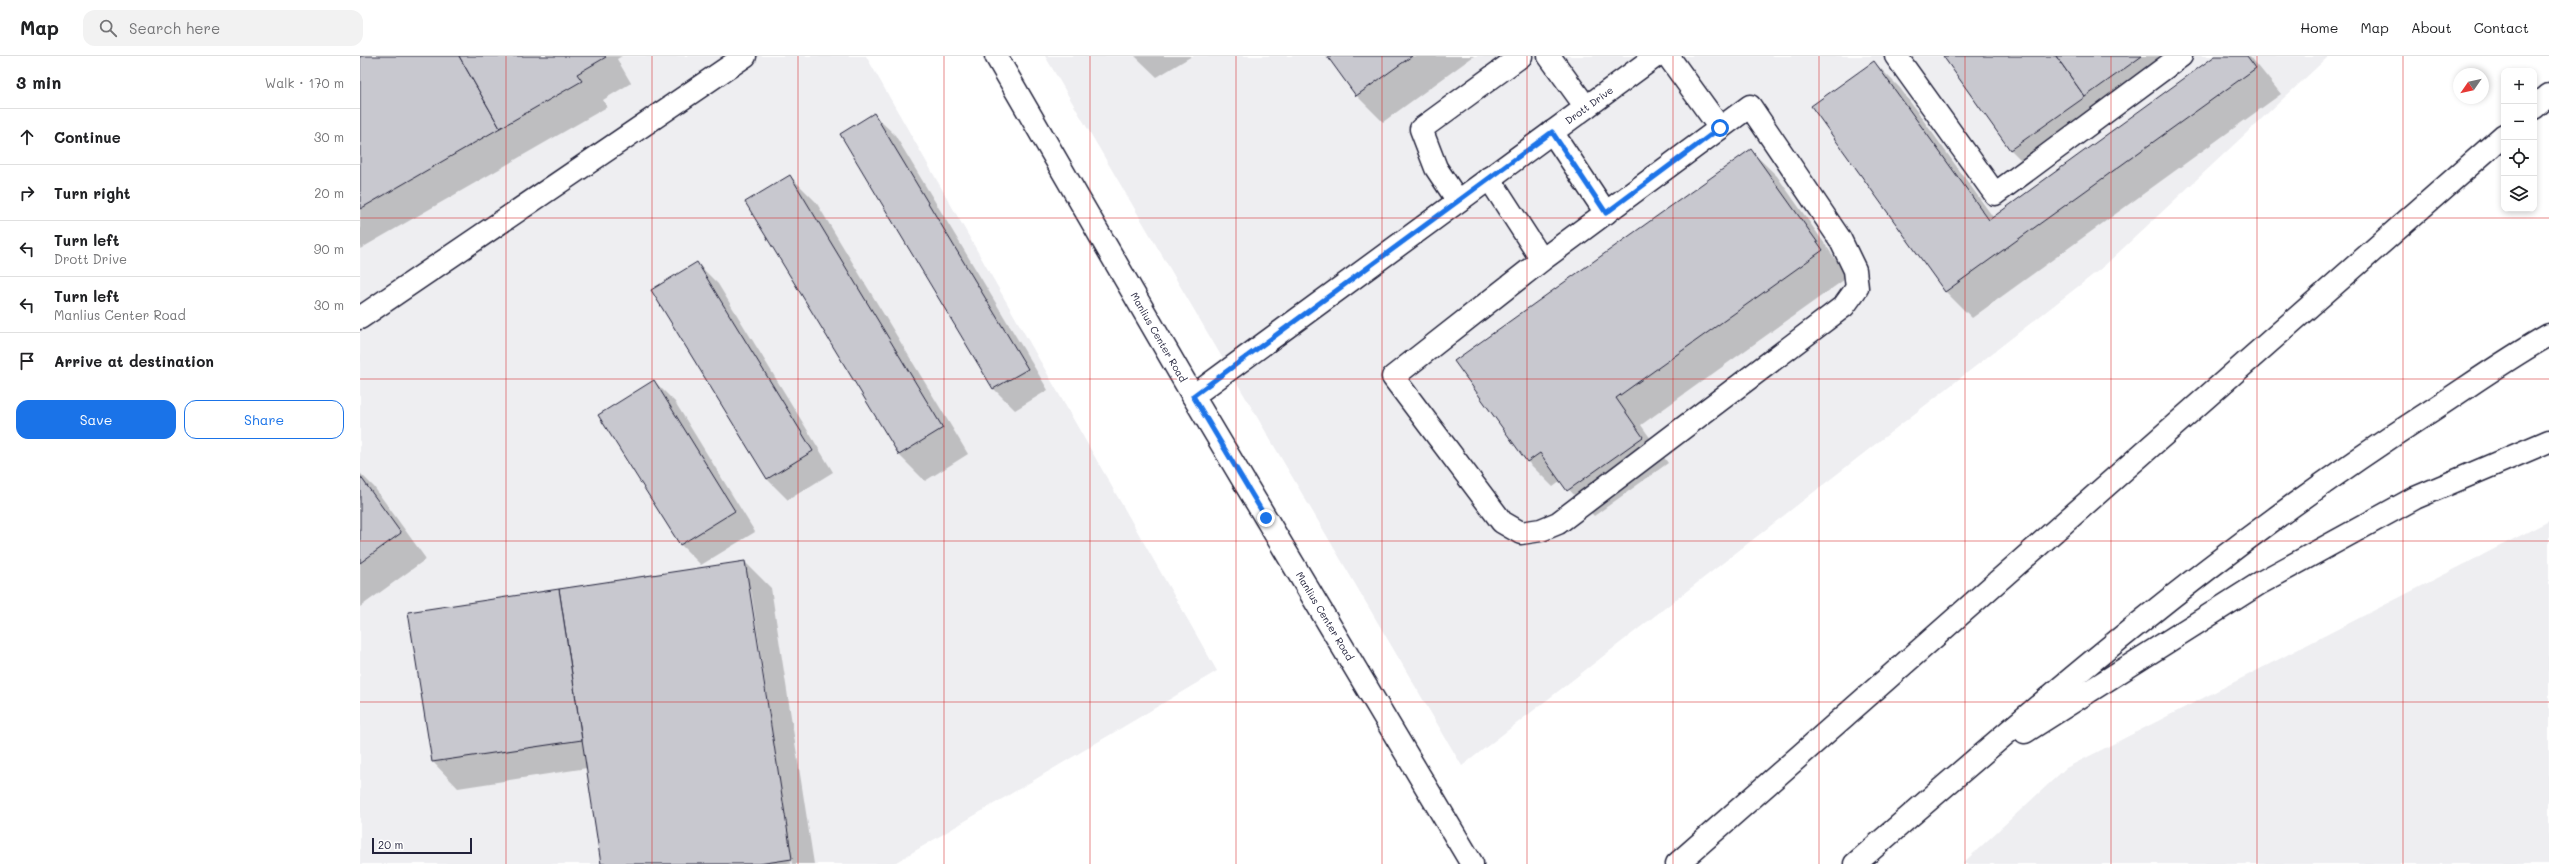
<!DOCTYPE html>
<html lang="en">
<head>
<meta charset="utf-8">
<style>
	body { margin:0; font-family:Mali,sans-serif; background:#f2f2f2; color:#202124 }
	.controls { position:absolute; right:12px; top:12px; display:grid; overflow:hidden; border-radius:8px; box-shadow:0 2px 6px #0003 }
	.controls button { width:36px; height:36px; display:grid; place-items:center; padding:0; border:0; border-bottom:1px solid #e0e0e0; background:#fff; color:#202124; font:20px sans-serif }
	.compass { position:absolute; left:2093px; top:12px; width:36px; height:36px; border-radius:50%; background:#fff; box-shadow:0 2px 6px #0003; rotate:236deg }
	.scale { position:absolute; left:12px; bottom:10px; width:100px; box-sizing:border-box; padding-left:4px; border:2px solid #22223b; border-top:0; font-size:11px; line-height:14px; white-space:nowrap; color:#22223b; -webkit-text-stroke:3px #fff; paint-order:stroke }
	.stop { position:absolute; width:12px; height:12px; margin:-9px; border:3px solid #1a73e8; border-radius:50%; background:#fff }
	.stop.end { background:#1a73e8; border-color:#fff; box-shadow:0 1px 4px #0008 }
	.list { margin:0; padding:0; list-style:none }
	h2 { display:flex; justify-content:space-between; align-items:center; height:52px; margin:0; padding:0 16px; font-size:17px }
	h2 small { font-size:13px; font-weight:400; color:#757577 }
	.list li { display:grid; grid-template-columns:26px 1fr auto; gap:12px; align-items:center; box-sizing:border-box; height:56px; padding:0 16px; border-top:1px solid #e0e0e0 }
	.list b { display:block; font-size:15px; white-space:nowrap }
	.list p { margin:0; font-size:13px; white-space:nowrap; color:#757577 }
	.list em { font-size:13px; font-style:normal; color:#757577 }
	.actions { display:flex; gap:8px; padding:12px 16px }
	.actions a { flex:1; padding:9px 0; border:1px solid #1a73e8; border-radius:12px; text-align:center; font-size:14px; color:#1a73e8 }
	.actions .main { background:#1a73e8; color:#fff }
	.icon { flex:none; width:22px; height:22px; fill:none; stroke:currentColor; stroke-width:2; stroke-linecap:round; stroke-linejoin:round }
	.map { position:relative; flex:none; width:2189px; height:808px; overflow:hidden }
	header { display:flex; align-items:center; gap:24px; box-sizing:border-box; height:56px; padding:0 20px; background:#fff; border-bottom:1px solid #e0e0e0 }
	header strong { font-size:19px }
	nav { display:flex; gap:22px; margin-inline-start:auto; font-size:14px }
	.search { width:280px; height:36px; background:#f2f2f2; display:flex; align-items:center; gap:10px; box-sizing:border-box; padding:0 14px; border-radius:12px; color:#757577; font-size:15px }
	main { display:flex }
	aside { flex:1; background:#fff }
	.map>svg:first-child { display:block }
	.built { fill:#eeeef1 }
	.shadow { fill:#0003 }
	.building { fill:#c8c8cf; stroke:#22223b }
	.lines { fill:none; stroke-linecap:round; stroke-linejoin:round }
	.minor-casing { stroke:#22223b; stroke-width:25 }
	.major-casing { stroke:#22223b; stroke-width:25 }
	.highway-casing { stroke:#22223b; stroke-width:25 }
	.minor { stroke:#fff; stroke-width:22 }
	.major { stroke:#fff; stroke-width:22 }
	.highway { stroke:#fff; stroke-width:22 }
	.route { stroke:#1a73e8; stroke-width:5 }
	.grid { fill:none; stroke:#d62828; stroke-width:1; stroke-opacity:0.55 }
	.labels { text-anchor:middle; stroke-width:3.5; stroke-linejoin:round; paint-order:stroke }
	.street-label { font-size:10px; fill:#22223b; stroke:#fff }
</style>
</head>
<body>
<header>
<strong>Map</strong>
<div class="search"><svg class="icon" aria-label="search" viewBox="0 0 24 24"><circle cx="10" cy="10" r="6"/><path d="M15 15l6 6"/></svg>Search here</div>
<nav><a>Home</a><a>Map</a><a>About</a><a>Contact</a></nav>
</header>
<main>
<aside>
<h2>3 min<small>Walk · 170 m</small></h2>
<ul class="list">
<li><svg class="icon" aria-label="ahead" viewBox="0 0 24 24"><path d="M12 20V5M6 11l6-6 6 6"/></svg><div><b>Continue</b></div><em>30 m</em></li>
<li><svg class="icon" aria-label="right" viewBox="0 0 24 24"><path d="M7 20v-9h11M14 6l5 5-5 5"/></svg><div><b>Turn right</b></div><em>20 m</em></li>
<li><svg class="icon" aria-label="left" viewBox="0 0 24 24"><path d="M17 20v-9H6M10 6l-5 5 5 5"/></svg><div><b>Turn left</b><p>Drott Drive</p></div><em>90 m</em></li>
<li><svg class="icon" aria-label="left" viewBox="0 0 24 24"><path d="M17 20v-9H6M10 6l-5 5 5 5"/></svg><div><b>Turn left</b><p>Manlius Center Road</p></div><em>30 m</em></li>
<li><svg class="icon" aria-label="arrive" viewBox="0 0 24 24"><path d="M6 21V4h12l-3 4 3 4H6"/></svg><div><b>Arrive at destination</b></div></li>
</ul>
<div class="actions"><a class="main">Save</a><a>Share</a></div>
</aside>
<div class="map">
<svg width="2189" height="808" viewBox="0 0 2189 808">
	<rect width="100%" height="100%" fill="#fff"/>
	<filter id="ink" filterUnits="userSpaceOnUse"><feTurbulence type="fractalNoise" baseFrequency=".025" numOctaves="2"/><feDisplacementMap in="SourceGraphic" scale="8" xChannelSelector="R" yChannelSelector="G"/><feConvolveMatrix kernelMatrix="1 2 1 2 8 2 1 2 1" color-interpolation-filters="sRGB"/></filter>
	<g filter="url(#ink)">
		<!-- built -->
		<g class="built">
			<path d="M0 0H506L857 615 533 808H0Z"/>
			<path d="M685 0H1969L1743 211 1102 710Z"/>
			<path d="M2189 465V808H1602L1706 712Z"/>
		</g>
		<!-- shadow -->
		<g class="shadow">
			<path d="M0 0H262L257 3 271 27 243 44 247 51 0 193Z"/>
			<path d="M775 0H832L797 21Z"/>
			<path d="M969 0H1114L1023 66 997 40Z"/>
			<path d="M1584 0H1832L1671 114 1650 93Z"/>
			<path d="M1856 0H1890L1921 38 1612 262 1586 236 1452 51 1514 6 1540 32 1633 161Z"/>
			<path d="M514 59 535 79 688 334 655 354 634 333 481 78Z"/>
			<path d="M1391 95 1417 120 1488 221 1281 369 1308 407 1234 460 1201 425 1193 431 1167 405Z"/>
			<path d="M430 120 456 146 608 398 565 425 539 399Z"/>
			<path d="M337 207 358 228 473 416 428 444 407 423 292 235Z"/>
			<path d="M294 325 315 346 395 476 341 509 321 489 240 359Z"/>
			<path d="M0 417 14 431 66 503 0 551Z"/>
			<path d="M385 506 411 532 454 808H432L391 534H389L431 808H242L227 712 98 732 73 706 50 556Z"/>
		</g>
		<!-- building -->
		<g class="building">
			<path d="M0 0H99L140 72 0 153Z"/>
			<path d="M99 0H245L246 1 217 18 222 25 140 72Z"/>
			<path d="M967 0H1052L996 40Z"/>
			<path d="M1583 0H1696L1725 41 1650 94Z"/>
			<path d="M1696 0H1782L1725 41Z"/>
			<path d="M1855 0H1887L1896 12 1585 236 1451 50 1514 5 1629 164Z"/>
			<path d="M514 57 668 313 633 333 480 78Z"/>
			<path d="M1391 93 1463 194 1256 342 1283 381 1207 435 1180 397 1167 406 1094 305Z"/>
			<path d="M430 119 583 372 539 399 385 146Z"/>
			<path d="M337 206 453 395 407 423 291 234Z"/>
			<path d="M294 324 375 455 320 489 238 359Z"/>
			<path d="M0 420 41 477 0 507Z"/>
			<path d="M385 505 432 803 399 808H241L199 533Z"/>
			<path d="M199 533 222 684 72 706 48 556Z"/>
		</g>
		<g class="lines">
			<defs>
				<g id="minor">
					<path d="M1189 0 1226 51"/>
					<path d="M1308 0 1360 72"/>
					<path d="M1536 0 1635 138 1821 0"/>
					<path d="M1192 76 1246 157"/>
					<path d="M1129 122 1182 204 1033 321 1142 466 1161 477 1181 474 1198 467 1484 250 1497 232 1495 214 1480 183 1390 50 1182 204"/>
					<path d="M1098 145 1076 112 1061 73 1161 0"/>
					<path d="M0 262 385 0"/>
					<path d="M833 340 1296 0"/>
				</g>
				<path id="major" d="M636 0 833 340 1112 808"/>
				<g id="highway">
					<path d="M2174 52 2189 39"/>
					<path d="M1665 676 1900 527 2055 442 2189 385"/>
					<path d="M1317 808 2144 79"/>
					<path d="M1495 808C1677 649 1860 491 2063 360 2105 333 2146 303 2189 279"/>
				</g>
			</defs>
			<!-- minor casing -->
			<use href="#minor" class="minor-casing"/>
			<!-- major casing -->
			<use href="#major" class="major-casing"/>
			<!-- highway casing -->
			<use href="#highway" class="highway-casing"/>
			<!-- minor -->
			<use href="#minor" class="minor"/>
			<!-- major -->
			<use href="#major" class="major"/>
			<!-- highway -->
			<use href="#highway" class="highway"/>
		</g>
	</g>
	<g class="lines" filter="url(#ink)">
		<!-- route -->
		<path class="route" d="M906 462 833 340 1192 76 1246 157 1360 72"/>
	</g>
	<!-- grid -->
	<path class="grid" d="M146 0V808M292 0V808M438 0V808M584 0V808M730 0V808M876 0V808M1022 0V808M1167 0V808M1313 0V808M1459 0V808M1605 0V808M1751 0V808M1897 0V808M2043 0V808M0 162H2189M0 323H2189M0 485H2189M0 646H2189"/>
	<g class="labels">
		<!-- street labels -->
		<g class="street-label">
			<text transform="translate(1229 49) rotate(-36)" y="4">Drott Drive</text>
			<text transform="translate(799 281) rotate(60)" y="4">Manlius Center Road</text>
			<text transform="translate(965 560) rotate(59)" y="4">Manlius Center Road</text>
		</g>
	</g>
</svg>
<div class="controls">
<button>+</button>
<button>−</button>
<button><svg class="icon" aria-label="locate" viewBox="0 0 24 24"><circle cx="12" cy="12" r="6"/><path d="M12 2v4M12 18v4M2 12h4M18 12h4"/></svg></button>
<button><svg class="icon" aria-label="layers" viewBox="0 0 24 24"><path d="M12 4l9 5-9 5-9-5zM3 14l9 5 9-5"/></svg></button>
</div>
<svg class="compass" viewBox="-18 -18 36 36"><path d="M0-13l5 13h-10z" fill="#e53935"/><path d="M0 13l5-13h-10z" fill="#757577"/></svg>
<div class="scale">20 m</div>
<div class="stop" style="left:1360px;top:72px"></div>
<div class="stop end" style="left:906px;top:462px"></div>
</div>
</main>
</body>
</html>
